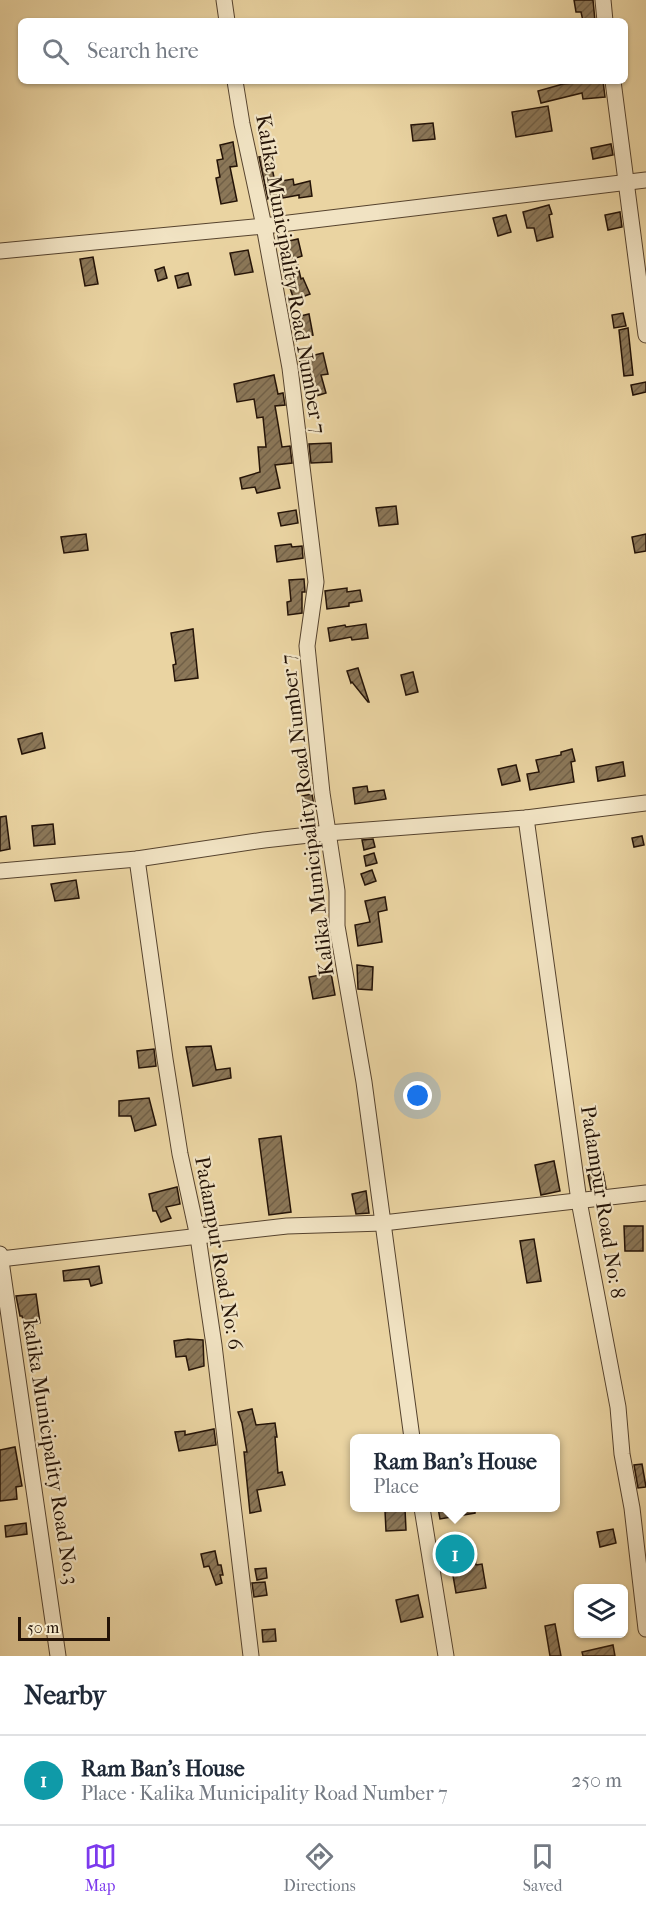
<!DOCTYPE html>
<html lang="en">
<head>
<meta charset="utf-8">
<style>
	body { margin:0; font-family:"IM FELL French Canon",serif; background:#f2f2f3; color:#1f2937 }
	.controls { position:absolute; right:18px; bottom:18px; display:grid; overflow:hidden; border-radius:9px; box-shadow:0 2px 4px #0004 }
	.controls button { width:54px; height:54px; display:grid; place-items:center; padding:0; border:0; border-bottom:2px solid #e0e1e3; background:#fff; color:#1f2937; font:30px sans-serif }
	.scale { position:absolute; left:18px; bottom:15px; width:92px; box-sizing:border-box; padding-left:6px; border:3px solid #241307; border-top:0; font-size:16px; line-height:21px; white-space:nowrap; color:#241307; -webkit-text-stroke:4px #f1e3c3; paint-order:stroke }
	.you { position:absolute; left:418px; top:1096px; width:21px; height:21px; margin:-15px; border:4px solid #fff; border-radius:50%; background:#1a73e8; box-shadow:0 0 0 9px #1a73e833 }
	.badge { display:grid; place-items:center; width:39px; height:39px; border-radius:50%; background:#7c3aed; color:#fff; font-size:20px; font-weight:700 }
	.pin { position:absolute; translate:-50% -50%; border:3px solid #fff; box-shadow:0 2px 6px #0006 }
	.popup { position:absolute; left:350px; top:1434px; width:210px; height:78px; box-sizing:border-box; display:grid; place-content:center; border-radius:9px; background:#fff; filter:drop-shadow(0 2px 4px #0005); font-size:20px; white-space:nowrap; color:#747a83 }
	.popup b { font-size:22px; color:#1f2937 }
	.popup::after { content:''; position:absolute; left:50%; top:100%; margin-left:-12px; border:12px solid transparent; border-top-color:#fff }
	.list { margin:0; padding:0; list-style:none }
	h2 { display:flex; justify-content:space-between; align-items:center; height:78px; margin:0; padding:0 24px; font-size:26px }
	h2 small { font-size:20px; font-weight:400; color:#747a83 }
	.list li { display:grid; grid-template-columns:39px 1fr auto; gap:18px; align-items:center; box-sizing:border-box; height:90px; padding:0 24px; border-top:2px solid #e0e1e3 }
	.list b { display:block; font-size:22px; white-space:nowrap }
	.list p { margin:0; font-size:20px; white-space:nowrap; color:#747a83 }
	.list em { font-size:20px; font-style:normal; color:#747a83 }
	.icon { flex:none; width:33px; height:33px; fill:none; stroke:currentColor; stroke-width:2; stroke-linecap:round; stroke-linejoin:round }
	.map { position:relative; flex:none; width:646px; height:1656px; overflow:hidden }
	.search { position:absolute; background:#fff; box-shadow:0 2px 4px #0004; left:18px; right:18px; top:18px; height:66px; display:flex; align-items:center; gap:15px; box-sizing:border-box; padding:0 21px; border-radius:9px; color:#747a83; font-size:22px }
	.sheet { height:168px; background:#fff }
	nav { display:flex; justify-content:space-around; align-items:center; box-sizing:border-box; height:84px; border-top:2px solid #e0e1e3; background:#fff; font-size:16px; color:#747a83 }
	nav a { display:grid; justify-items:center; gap:3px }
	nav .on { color:#7c3aed }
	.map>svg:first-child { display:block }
	.building { fill:url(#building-hatch); stroke:#241307; stroke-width:1.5 }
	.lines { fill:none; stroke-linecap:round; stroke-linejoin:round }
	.minor-casing { stroke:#56432e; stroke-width:17 }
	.minor { stroke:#f1e3c3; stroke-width:15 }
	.labels { text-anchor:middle; stroke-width:4.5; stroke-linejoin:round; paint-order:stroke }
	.street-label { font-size:21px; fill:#241307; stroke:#f1e3c3 }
</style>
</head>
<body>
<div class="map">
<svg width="646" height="1656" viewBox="0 0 646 1656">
	<defs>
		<pattern id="building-hatch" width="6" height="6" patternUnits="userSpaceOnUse" patternTransform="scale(1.5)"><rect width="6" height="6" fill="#8b7758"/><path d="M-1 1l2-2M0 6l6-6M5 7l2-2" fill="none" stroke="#716047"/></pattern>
	</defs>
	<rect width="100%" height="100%" fill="#ead4a2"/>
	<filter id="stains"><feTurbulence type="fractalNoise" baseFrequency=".00333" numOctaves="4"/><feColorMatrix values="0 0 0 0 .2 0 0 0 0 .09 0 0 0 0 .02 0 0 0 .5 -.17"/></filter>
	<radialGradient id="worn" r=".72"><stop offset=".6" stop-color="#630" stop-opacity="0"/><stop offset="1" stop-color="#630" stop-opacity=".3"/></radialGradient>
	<!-- building -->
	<g class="building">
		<path d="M574 0H593L595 21H583L581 12H576Z"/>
		<path d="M603 81 605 97 583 99 582 93 541 103 538 91 563 84Z"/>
		<path d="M548 106 552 131 516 137 512 112Z"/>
		<path d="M433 123 435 139 413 141 411 125Z"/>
		<path d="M233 142 237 166 230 167 237 201 221 204 216 178 220 177 217 160 223 159 220 145Z"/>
		<path d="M611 144 613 155 593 159 591 148Z"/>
		<path d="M267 156 269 168H272L275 182 293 179 294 185 310 181 312 196 299 198V195L283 198 282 195 268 199 259 157Z"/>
		<path d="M549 205 552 214 549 215 553 237 537 241 534 228H527L523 212Z"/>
		<path d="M620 212 622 227 608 230 605 215Z"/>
		<path d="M506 215 511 232 498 236 493 218Z"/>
		<path d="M298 239 302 256 296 258 301 279 303 278 310 294 294 300 288 282 280 243Z"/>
		<path d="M248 250 253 272 235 275 230 253Z"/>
		<path d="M93 257 98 284 85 286 80 259Z"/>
		<path d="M164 267 167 278 158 281 155 270Z"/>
		<path d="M188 273 191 285 178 288 175 276Z"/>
		<path d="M623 313 626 326 614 328 612 315Z"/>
		<path d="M309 314 313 335 299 337 296 317Z"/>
		<path d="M628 328 633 375 624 376 619 330Z"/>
		<path d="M323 353 328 374 321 375 326 393 316 396 312 378 305 379 299 359Z"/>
		<path d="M274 375 278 394 283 393 285 405 275 406 282 447 290 446 292 463 275 465 280 488 257 493 255 487 242 489 240 478 260 472 258 447H266L263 417 257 418 254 399 237 402 234 384Z"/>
		<path d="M646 382V392L633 395 631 385Z"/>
		<path d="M331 443 332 462 311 463 309 444Z"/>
		<path d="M396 506 398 524 379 526 376 508Z"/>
		<path d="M296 510 298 523 281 526 278 513Z"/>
		<path d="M86 534 88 550 64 553 61 537Z"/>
		<path d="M646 534V551L635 553 632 537Z"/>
		<path d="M291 544 292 547 302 546 303 558 277 562 275 546Z"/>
		<path d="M304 579 305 592H302V613L288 615 287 602 291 601 289 580Z"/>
		<path d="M347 588V592L360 590 362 601 349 603V606L327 609 325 591Z"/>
		<path d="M366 624 368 638 352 640 351 637 330 641 328 628 345 625 346 627Z"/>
		<path d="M193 629 198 678 175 681 173 665 176 664 171 633Z"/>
		<path d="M358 668 369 702H368L352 682 351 683 347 671Z"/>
		<path d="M413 672 418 692 406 695 401 675Z"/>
		<path d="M42 733 45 748 22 754 18 739Z"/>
		<path d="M572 749 575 761 571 762 574 782 530 790 527 774 539 772 536 760 561 755V752Z"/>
		<path d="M623 762 625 776 598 781 596 767Z"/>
		<path d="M516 765 520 781 502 785 498 769Z"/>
		<path d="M367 786 368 792 384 790 386 799 355 804 353 788Z"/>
		<path d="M312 794 314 806 304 808 302 796Z"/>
		<path d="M6 816 10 849 0 851V817Z"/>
		<path d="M53 824 55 844 34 846 32 826Z"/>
		<path d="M642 836 644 845 634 847 632 838Z"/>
		<path d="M373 839 375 847 364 850 362 840Z"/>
		<path d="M374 853 377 863 366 866 364 856Z"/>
		<path d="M372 870 376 881 365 885 361 874Z"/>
		<path d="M76 880 79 898 55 901 51 884Z"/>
		<path d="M385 897 387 910 378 912 382 942 358 946 355 925 370 922 365 901Z"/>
		<path d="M357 965 373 967 372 990 358 989Z"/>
		<path d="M331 973 335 995 313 999 309 977Z"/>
		<path d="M211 1046 216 1070 230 1068 231 1078 193 1086 186 1047Z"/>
		<path d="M154 1049 156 1066 139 1068 137 1051Z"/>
		<path d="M149 1098 156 1125 135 1131 131 1116H119V1101Z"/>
		<path d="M281 1136 291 1212 269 1215 259 1139Z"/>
		<path d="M554 1161 560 1191 541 1195 535 1165Z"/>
		<path d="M603 1172 606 1188 591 1190 588 1175Z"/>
		<path d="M177 1187 180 1204 166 1207 171 1218 161 1222 156 1211H153L149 1194Z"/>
		<path d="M366 1191 369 1213 356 1214 352 1194Z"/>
		<path d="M624 1226H643V1251H625Z"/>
		<path d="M534 1239 541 1281 527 1283 520 1241Z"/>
		<path d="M99 1266 102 1283 91 1286 89 1279 64 1281 63 1271Z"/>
		<path d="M36 1294 40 1323 25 1327 22 1316H20L16 1296Z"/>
		<path d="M188 1339 203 1340 204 1366 189 1370 186 1356 176 1357 174 1341Z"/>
		<path d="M252 1409 256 1425 275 1423 277 1437H275L278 1473 282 1472 285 1485 257 1490 261 1511 250 1513 244 1452H247L242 1423 238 1412Z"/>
		<path d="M214 1429 216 1445 179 1451 175 1432 185 1431V1435Z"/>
		<path d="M15 1447 22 1486 16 1487 17 1499 0 1501V1450Z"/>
		<path d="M642 1464 646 1487 638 1488 634 1465Z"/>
		<path d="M438 1508H475V1513L440 1519Z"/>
		<path d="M405 1509 406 1530 386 1531 385 1511Z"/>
		<path d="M26 1523 27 1534 6 1537 5 1526Z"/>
		<path d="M613 1529 616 1543 600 1547 597 1532Z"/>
		<path d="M461 1545 462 1551 473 1549 476 1565 482 1564 486 1588 456 1593 451 1564H449L446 1548Z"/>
		<path d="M215 1551 218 1565H221L223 1575H220L222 1583 216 1585 209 1566 204 1567 201 1554Z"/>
		<path d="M266 1568 267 1578 257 1580 255 1569Z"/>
		<path d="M265 1582 267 1595 254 1597 252 1583Z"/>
		<path d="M418 1595 423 1617 401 1622 396 1600Z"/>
		<path d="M555 1624 561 1656H550L545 1626Z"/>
		<path d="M275 1629 276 1641 263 1642 262 1630Z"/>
		<path d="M613 1645 615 1656H583L582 1652Z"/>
	</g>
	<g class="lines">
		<defs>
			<g id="minor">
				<path d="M224 0 227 21"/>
				<path d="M603 0 605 21"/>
				<path d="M235 81 242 124 264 226 290 368 316 582 307 646 322 793 337 891V926L364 1082 412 1438"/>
				<path d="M613 81 646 335"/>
				<path d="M0 251 264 226 646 180"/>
				<path d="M526 818 579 1201 618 1407 622 1454 632 1508 646 1629"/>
				<path d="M137 859 165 1059 180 1154 198 1237 214 1345 251 1656"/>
				<path d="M0 871 137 859 264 840 327 833 526 818 646 803"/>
				<path d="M0 1254 58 1656"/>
				<path d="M0 1259 287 1226 383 1223 646 1193"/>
				<path d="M422 1508 446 1656"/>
			</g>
		</defs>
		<!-- minor casing -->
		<use href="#minor" class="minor-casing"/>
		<!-- minor -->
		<use href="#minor" class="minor"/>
	</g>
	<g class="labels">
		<!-- street labels -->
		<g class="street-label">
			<text transform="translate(291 274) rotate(80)" y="7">Kalika Municipality Road Number 7</text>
			<text transform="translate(307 815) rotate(-97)" y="7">Kalika Municipality Road Number 7</text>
			<text transform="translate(603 1202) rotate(81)" y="7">Padampur Road No: 8</text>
			<text transform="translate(219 1253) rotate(80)" y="7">Padampur Road No: 6</text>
			<text transform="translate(51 1452) rotate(81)" y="7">kalika Municipality Road No.3</text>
		</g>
	</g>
	<rect width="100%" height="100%" filter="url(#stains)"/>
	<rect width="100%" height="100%" fill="url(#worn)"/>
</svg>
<div class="controls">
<button><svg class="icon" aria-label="layers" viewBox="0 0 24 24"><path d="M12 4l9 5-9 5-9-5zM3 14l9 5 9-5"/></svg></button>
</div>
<div class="scale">50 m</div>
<div class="you"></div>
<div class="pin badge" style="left:455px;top:1554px;background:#0f9aa8">1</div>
<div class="popup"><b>Ram Ban's House</b>Place</div>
<div class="search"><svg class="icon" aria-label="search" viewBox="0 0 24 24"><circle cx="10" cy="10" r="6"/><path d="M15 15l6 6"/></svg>Search here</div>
</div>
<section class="sheet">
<h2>Nearby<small></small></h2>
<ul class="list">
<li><span class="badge" style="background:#0f9aa8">1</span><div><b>Ram Ban's House</b><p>Place · Kalika Municipality Road Number 7</p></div><em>250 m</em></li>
</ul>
</section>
<nav>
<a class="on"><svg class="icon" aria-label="map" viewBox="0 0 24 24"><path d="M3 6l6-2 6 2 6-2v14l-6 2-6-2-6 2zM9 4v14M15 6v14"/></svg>Map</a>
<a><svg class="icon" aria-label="directions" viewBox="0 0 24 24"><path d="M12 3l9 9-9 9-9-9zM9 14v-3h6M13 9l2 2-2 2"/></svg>Directions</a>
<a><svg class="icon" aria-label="saved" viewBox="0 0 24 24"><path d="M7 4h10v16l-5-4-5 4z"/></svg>Saved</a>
</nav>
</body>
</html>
